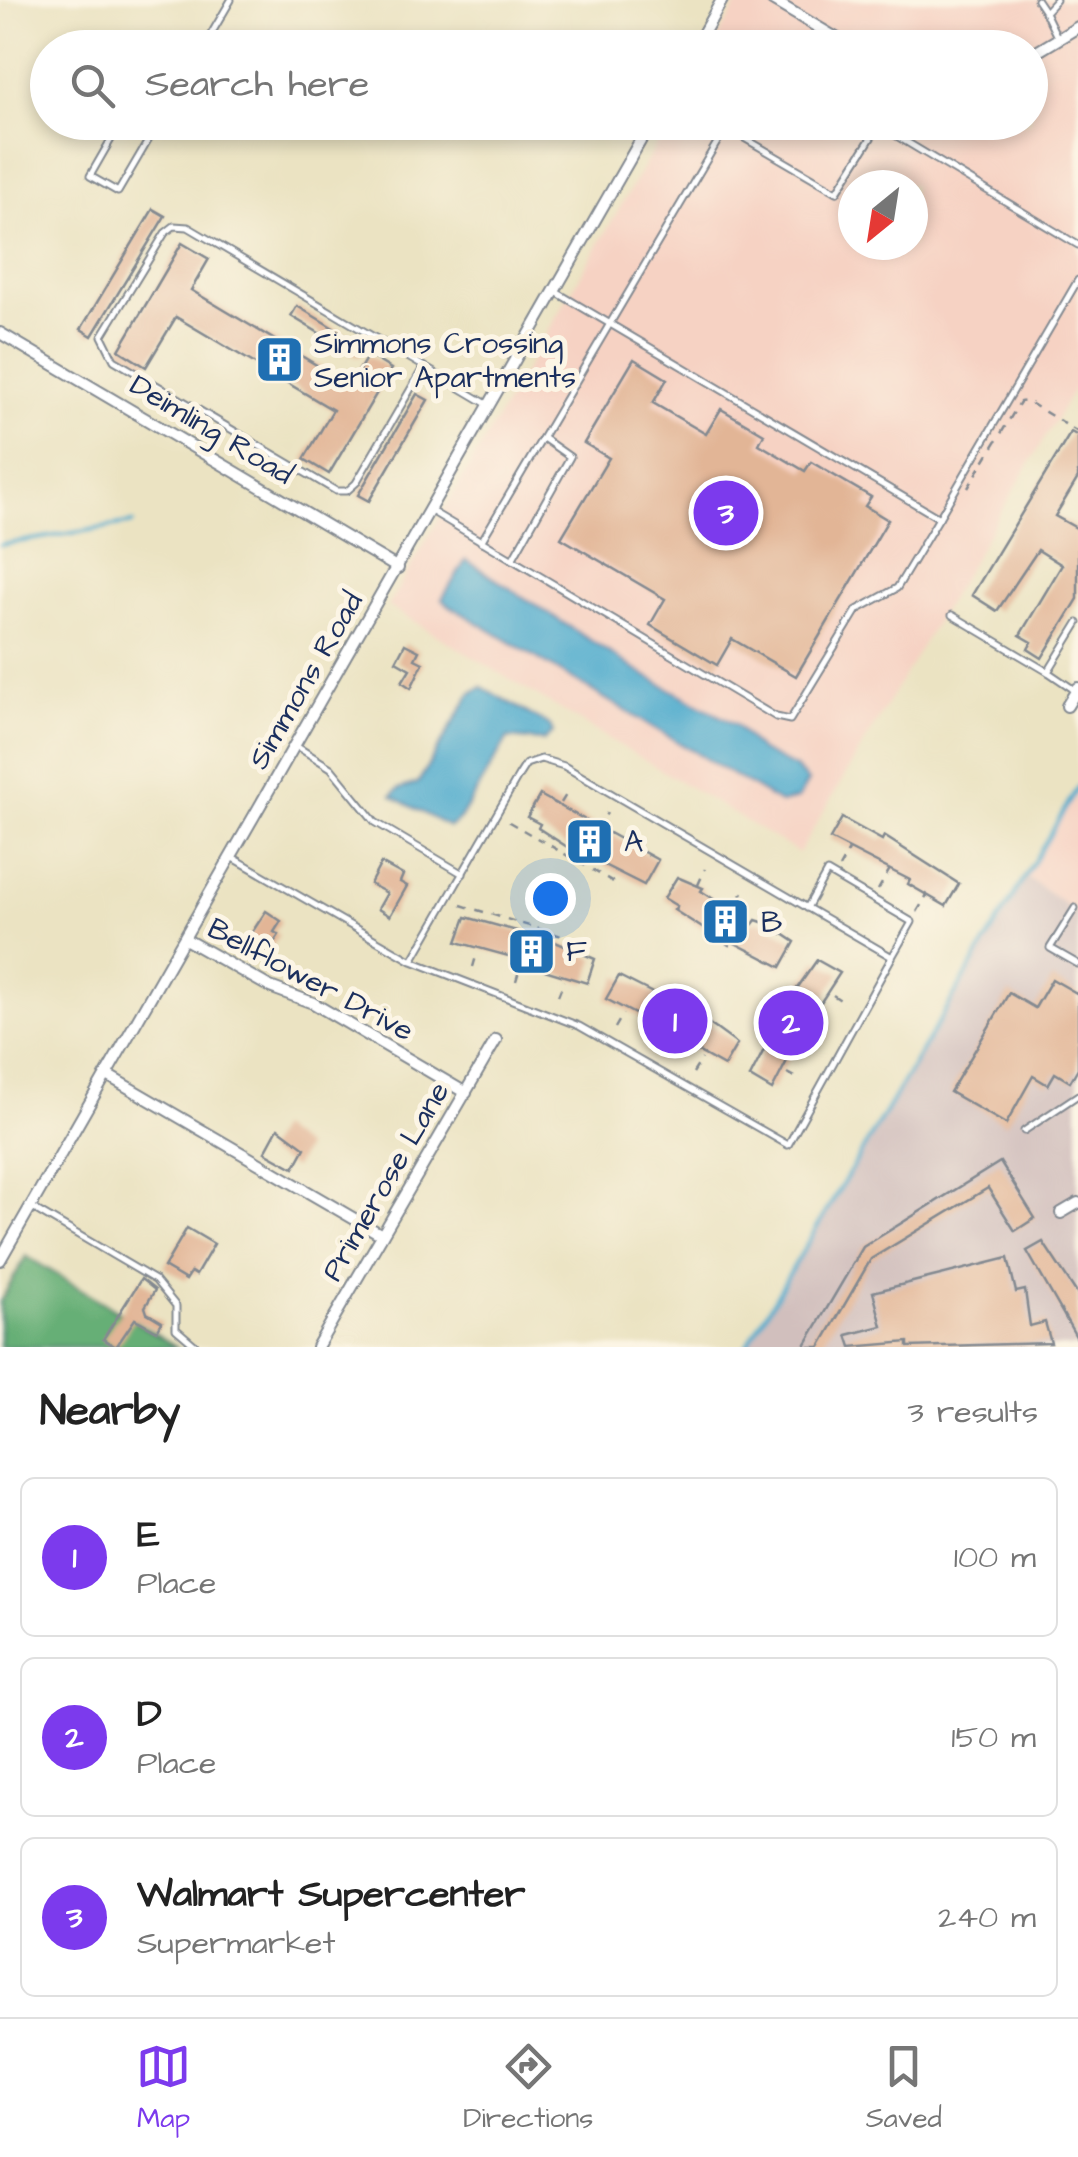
<!DOCTYPE html>
<html lang="en">
<head>
<meta charset="utf-8">
<style>
	body { margin:0; font-family:"Architects Daughter",sans-serif; background:#f2f2f2; color:#222 }
	.compass { position:absolute; left:838px; top:170px; width:90px; height:90px; border-radius:50%; background:#fff; box-shadow:0 5px 15px #0003; rotate:210deg }
	.you { position:absolute; left:550px; top:898px; width:35px; height:35px; margin:-25px; border:8px solid #fff; border-radius:50%; background:#1a73e8; box-shadow:0 0 0 15px #1a73e833 }
	.badge { display:grid; place-items:center; width:65px; height:65px; border-radius:50%; background:#7c3aed; color:#fff; font-size:32px; font-weight:700 }
	.pin { position:absolute; translate:-50% -50%; border:5px solid #fff; box-shadow:0 2px 10px #0006 }
	.list { margin:0; padding:0; list-style:none }
	h2 { display:flex; justify-content:space-between; align-items:center; height:130px; margin:0; padding:0 40px; font-size:42px }
	h2 small { font-size:32px; font-weight:400; color:#767676 }
	.list li { display:grid; grid-template-columns:65px 1fr auto; gap:30px; align-items:center; box-sizing:border-box; height:160px; margin:0 20px 20px; padding:0 20px; border:2px solid #e0e0e0; border-radius:15px }
	.list b { display:block; font-size:38px; white-space:nowrap }
	.list p { margin:0; font-size:32px; white-space:nowrap; color:#767676 }
	.list em { font-size:32px; font-style:normal; color:#767676 }
	.icon { flex:none; width:55px; height:55px; fill:none; stroke:currentColor; stroke-width:2; stroke-linecap:round; stroke-linejoin:round }
	.map { position:relative; flex:none; width:1078px; height:1347px; overflow:hidden }
	.search { position:absolute; background:#fff; box-shadow:0 5px 15px #0003; left:30px; right:30px; top:30px; height:110px; display:flex; align-items:center; gap:25px; box-sizing:border-box; padding:0 35px; border-radius:55px; color:#767676; font-size:38px }
	.sheet { height:670px; background:#fff }
	nav { display:flex; justify-content:space-around; align-items:center; box-sizing:border-box; height:140px; border-top:2px solid #e0e0e0; background:#fff; font-size:28px; color:#767676 }
	nav a { display:grid; justify-items:center; gap:5px }
	nav .on { color:#7c3aed }
	.map>svg:first-child { display:block }
	.built { fill:#f6d2c3; fill-rule:evenodd }
	.industrial { fill:#d1bfbd }
	.forest { fill:#66af76; stroke:#406f6a; stroke-width:2.5 }
	.water { fill:#4eaacd; stroke:#346c96; stroke-width:2.5 }
	.lines { fill:none; stroke-linecap:round; stroke-linejoin:round }
	.stream { stroke:#4eaacd; stroke-width:4 }
	.building { fill:#e2b596 }
	.service-casing { stroke:#838990; stroke-width:9 }
	.minor-casing { stroke:#838990; stroke-width:14 }
	.path { stroke:#838990; stroke-width:2.5; stroke-dasharray:8 8; stroke-linecap:butt }
	.service { stroke:#fff; stroke-width:5 }
	.minor { stroke:#fff; stroke-width:10 }
	.labels { text-anchor:middle; stroke-width:10; stroke-linejoin:round; paint-order:stroke }
	.poi-label { font-size:30px; fill:#1b2f5e; stroke:#fcf5e5; text-anchor:start }
	.street-label { font-size:30px; fill:#1b2f5e; stroke:#fcf5e5 }
</style>
</head>
<body>
<div class="map">
<svg width="1078" height="1347" viewBox="0 0 1078 1347">
	<rect width="100%" height="100%" fill="#fcf5e5"/>
	<filter id="ink" filterUnits="userSpaceOnUse"><feTurbulence type="fractalNoise" baseFrequency=".01" numOctaves="2"/><feDisplacementMap in="SourceGraphic" scale="20" xChannelSelector="R" yChannelSelector="G"/><feConvolveMatrix kernelMatrix="1 2 1 2 8 2 1 2 1" color-interpolation-filters="sRGB"/></filter>
	<filter id="wash" filterUnits="userSpaceOnUse"><feTurbulence type="fractalNoise" baseFrequency=".0048" numOctaves="4" result="noise"/><feDisplacementMap in="SourceGraphic" scale="40" xChannelSelector="R" yChannelSelector="G"/><feGaussianBlur stdDeviation="2.25" result="paint"/><feColorMatrix in="noise" values="0 0 0 0 0 0 0 0 0 0 0 0 0 0 0 0 0 1.4 0 .05"/><feComposite in="paint" operator="in"/></filter>
	<g filter="url(#wash)">
		<rect width="100%" height="100%" fill="#ebe3c2"/>
		<!-- built -->
		<g class="built">
			<path d="M740 0H1078V382L799 853 388 606 669 123 1030 122V48L712 47ZM853 185H913V245H853Z"/>
			<path d="M1078 791V914L1025 876Z"/>
		</g>
		<!-- industrial -->
		<path class="industrial" d="M1025 876 1078 914V1347H746Z"/>
		<!-- forest -->
		<path class="forest" d="M26 1256 177 1347H0V1302Z"/>
		<!-- water -->
		<g class="water">
			<path d="M466 560 641 673 736 725 759 750 795 768 808 781 798 799 780 803 450 606 442 599Z"/>
			<path d="M482 687 550 726 553 733 543 741 508 738 460 819 449 827 392 796 398 789 418 783 471 693Z"/>
		</g>
		<g class="lines">
			<!-- stream -->
			<g class="stream">
				<path d="M0 545 133 523"/>
				<path d="M746 1347 1078 787"/>
			</g>
		</g>
		<g id="blocks">
			<!-- building -->
			<g class="building">
				<path d="M153 209 165 216 92 336 81 329Z"/>
				<path d="M182 243 209 259 191 290 350 385 368 355 391 369 329 474 304 459 333 410 176 317 146 367 119 350Z"/>
				<path d="M297 306 365 347 359 357 291 316Z"/>
				<path d="M634 359 667 379 653 403 706 434 721 409 764 434 759 444 805 471 811 462 871 497 865 506 888 520 796 676 732 639 717 665 650 625 665 599 561 538 609 458 584 443Z"/>
				<path d="M417 394 428 400 369 501 358 495Z"/>
				<path d="M1071 432 1078 436V478L1055 516 1078 529V599L1042 658 1028 649 1032 642 1020 635 1062 565 1038 550 997 611 972 595Z"/>
				<path d="M405 644 419 651 415 659 423 663 411 688 402 682 410 669 396 661Z"/>
				<path d="M540 795 658 860 644 885 594 860 592 863 538 828 540 824 527 817Z"/>
				<path d="M842 818 882 840 884 836 959 884 946 906 908 884 910 880 830 839Z"/>
				<path d="M381 863 403 875 400 882 407 886 390 916 378 909 387 893 370 884Z"/>
				<path d="M677 877 703 888 701 891 753 924 756 920 768 924 795 942 781 967 731 941 729 945 674 910 677 906 664 898Z"/>
				<path d="M266 911 281 921 274 932 279 935 265 957 245 943Z"/>
				<path d="M466 917 553 941 595 959 587 983 544 970 545 966 457 942Z"/>
				<path d="M817 960 840 973 804 1028 772 1090 750 1077 791 997Z"/>
				<path d="M619 976 700 1017 737 1044 724 1066 685 1044 687 1041 606 999Z"/>
				<path d="M1052 979 1078 994V1068L1070 1082 1055 1073 1048 1085 1033 1076 1006 1124 950 1092 1009 993 1035 1008Z"/>
				<path d="M278 1128 305 1148 294 1168 265 1152Z"/>
				<path d="M1000 1162 1035 1218 1015 1231 988 1188 871 1259 820 1347H804L863 1247Z"/>
				<path d="M187 1228 214 1244 196 1275 191 1272 186 1280 164 1267Z"/>
				<path d="M1043 1242 1078 1295V1340L1027 1251Z"/>
				<path d="M1008 1258 1016 1292 1025 1290 1030 1326 1045 1322 1051 1343 908 1347V1342L851 1347 847 1335 882 1326 873 1292Z"/>
				<path d="M141 1279 155 1290 145 1307 147 1313 162 1322 157 1331 135 1319 116 1347 103 1339Z"/>
			</g>
		</g>
	</g>
	<g filter="url(#ink)">
		<use href="#blocks" fill-opacity="0" stroke="#838990" stroke-width="2.5"/>
		<g class="lines">
			<defs>
				<g id="service">
					<path d="M1037 0 1045 12"/>
					<path d="M1056 0 1045 12 1058 39"/>
					<path d="M203 48 231 0"/>
					<path d="M121 122 90 176 118 192 159 122"/>
					<path d="M880 126 1078 245"/>
					<path d="M556 292 939 518 1078 280"/>
					<path d="M423 368 356 483 347 491H336L114 360 102 336 165 233 174 226 188 227 487 404"/>
					<path d="M431 511 776 717 790 720 857 610 897 588 939 518"/>
					<path d="M481 542 722 134 734 132 837 192 881 122"/>
					<path d="M512 560 570 457 543 438"/>
					<path d="M952 615 1048 672"/>
					<path d="M1076 691 1048 672 1078 623"/>
					<path d="M296 746 331 768 375 822 463 874"/>
					<path d="M232 857 412 961 579 1026 788 1145 892 957 564 766 541 759 526 764 519 775 412 961"/>
					<path d="M807 908 827 872 912 922 892 957"/>
					<path d="M1075 908 1050 948 1078 964"/>
					<path d="M1024 1131 1078 1095"/>
					<path d="M31 1207 155 1280 176 1306V1329L197 1347"/>
				</g>
				<g id="minor">
					<path d="M772 0 853 48"/>
					<path d="M695 48 722 0"/>
					<path d="M1030 56 1078 27"/>
					<path d="M0 333 398 568"/>
					<path d="M1067 706 1078 688"/>
					<path d="M185 939 270 987 313 1003 466 1093"/>
					<path d="M107 1075 382 1235"/>
					<path d="M1061 1213 1078 1203"/>
					<path d="M0 1260 651 122"/>
					<path d="M317 1347 496 1040"/>
				</g>
			</defs>
			<!-- service casing -->
			<use href="#service" class="service-casing"/>
			<!-- minor casing -->
			<use href="#minor" class="minor-casing"/>
			<!-- path -->
			<g class="path">
				<path d="M968 488 1020 402 1027 401 1078 432"/>
				<path d="M561 803 569 790"/>
				<path d="M509 822 615 883"/>
				<path d="M597 829 607 813"/>
				<path d="M638 846 644 834"/>
				<path d="M839 868 849 850"/>
				<path d="M698 885 705 869"/>
				<path d="M878 890 890 869"/>
				<path d="M461 905 578 941"/>
				<path d="M734 910 743 892"/>
				<path d="M917 912 927 895"/>
				<path d="M775 928 783 915"/>
				<path d="M473 967 477 953"/>
				<path d="M516 981 521 964"/>
				<path d="M833 995 843 1002"/>
				<path d="M558 996 564 981"/>
				<path d="M615 1028 623 1014"/>
				<path d="M807 1033 820 1041"/>
				<path d="M654 1050 664 1034"/>
				<path d="M693 1073 702 1059"/>
				<path d="M787 1073 798 1079"/>
			</g>
			<!-- service -->
			<use href="#service" class="service"/>
			<!-- minor -->
			<use href="#minor" class="minor"/>
		</g>
	</g>
	<!-- icons -->
	<defs>
		<symbol id="building-square" viewBox="-11 -11 22 22"><rect x="-9" y="-9" width="18" height="18" rx="4" fill="#1f6fb2" stroke="#fcf5e5"/><path d="M-4-6H4V6H1V3H-1V6H-4ZM-2.5-4.3h1.7v1.8h-1.7ZM.8-4.3h1.7v1.8H.8ZM-2.5-1h1.7V.8h-1.7ZM.8-1h1.7V.8H.8Z" fill="#fff"/></symbol>
	</defs>
	<g fill-rule="evenodd">
		<use href="#building-square" x="252" y="332" width="55" height="55"/>
		<use href="#building-square" x="562" y="814" width="55" height="55"/>
		<use href="#building-square" x="698" y="894" width="55" height="55"/>
		<use href="#building-square" x="504" y="924" width="55" height="55"/>
	</g>
	<g class="labels">
		<!-- poi labels -->
		<g class="poi-label">
			<text x="314" y="353">Simmons Crossing<tspan x="314" dy="34">Senior Apartments</tspan></text>
			<text x="624" y="851">A</text>
			<text x="761" y="932">B</text>
			<text x="566" y="961">F</text>
		</g>
		<!-- street labels -->
		<g class="street-label">
			<text transform="translate(212 429) rotate(31)" y="10">Deimling Road</text>
			<text transform="translate(305 680) rotate(-60)" y="10">Simmons Road</text>
			<text transform="translate(311 979) rotate(28)" y="10">Bellflower Drive</text>
			<text transform="translate(385 1181) rotate(-60)" y="10">Primerose Lane</text>
		</g>
	</g>
</svg>
<svg class="compass" viewBox="-18 -18 36 36"><path d="M0-13l5 13h-10z" fill="#e53935"/><path d="M0 13l5-13h-10z" fill="#767676"/></svg>
<div class="you"></div>
<div class="pin badge" style="left:675px;top:1021px">1</div>
<div class="pin badge" style="left:791px;top:1023px">2</div>
<div class="pin badge" style="left:726px;top:513px">3</div>
<div class="search"><svg class="icon" aria-label="search" viewBox="0 0 24 24"><circle cx="10" cy="10" r="6"/><path d="M15 15l6 6"/></svg>Search here</div>
</div>
<section class="sheet">
<h2>Nearby<small>3 results</small></h2>
<ul class="list">
<li><span class="badge">1</span><div><b>E</b><p>Place</p></div><em>100 m</em></li>
<li><span class="badge">2</span><div><b>D</b><p>Place</p></div><em>150 m</em></li>
<li><span class="badge">3</span><div><b>Walmart Supercenter</b><p>Supermarket</p></div><em>240 m</em></li>
</ul>
</section>
<nav>
<a class="on"><svg class="icon" aria-label="map" viewBox="0 0 24 24"><path d="M3 6l6-2 6 2 6-2v14l-6 2-6-2-6 2zM9 4v14M15 6v14"/></svg>Map</a>
<a><svg class="icon" aria-label="directions" viewBox="0 0 24 24"><path d="M12 3l9 9-9 9-9-9zM9 14v-3h6M13 9l2 2-2 2"/></svg>Directions</a>
<a><svg class="icon" aria-label="saved" viewBox="0 0 24 24"><path d="M7 4h10v16l-5-4-5 4z"/></svg>Saved</a>
</nav>
</body>
</html>
